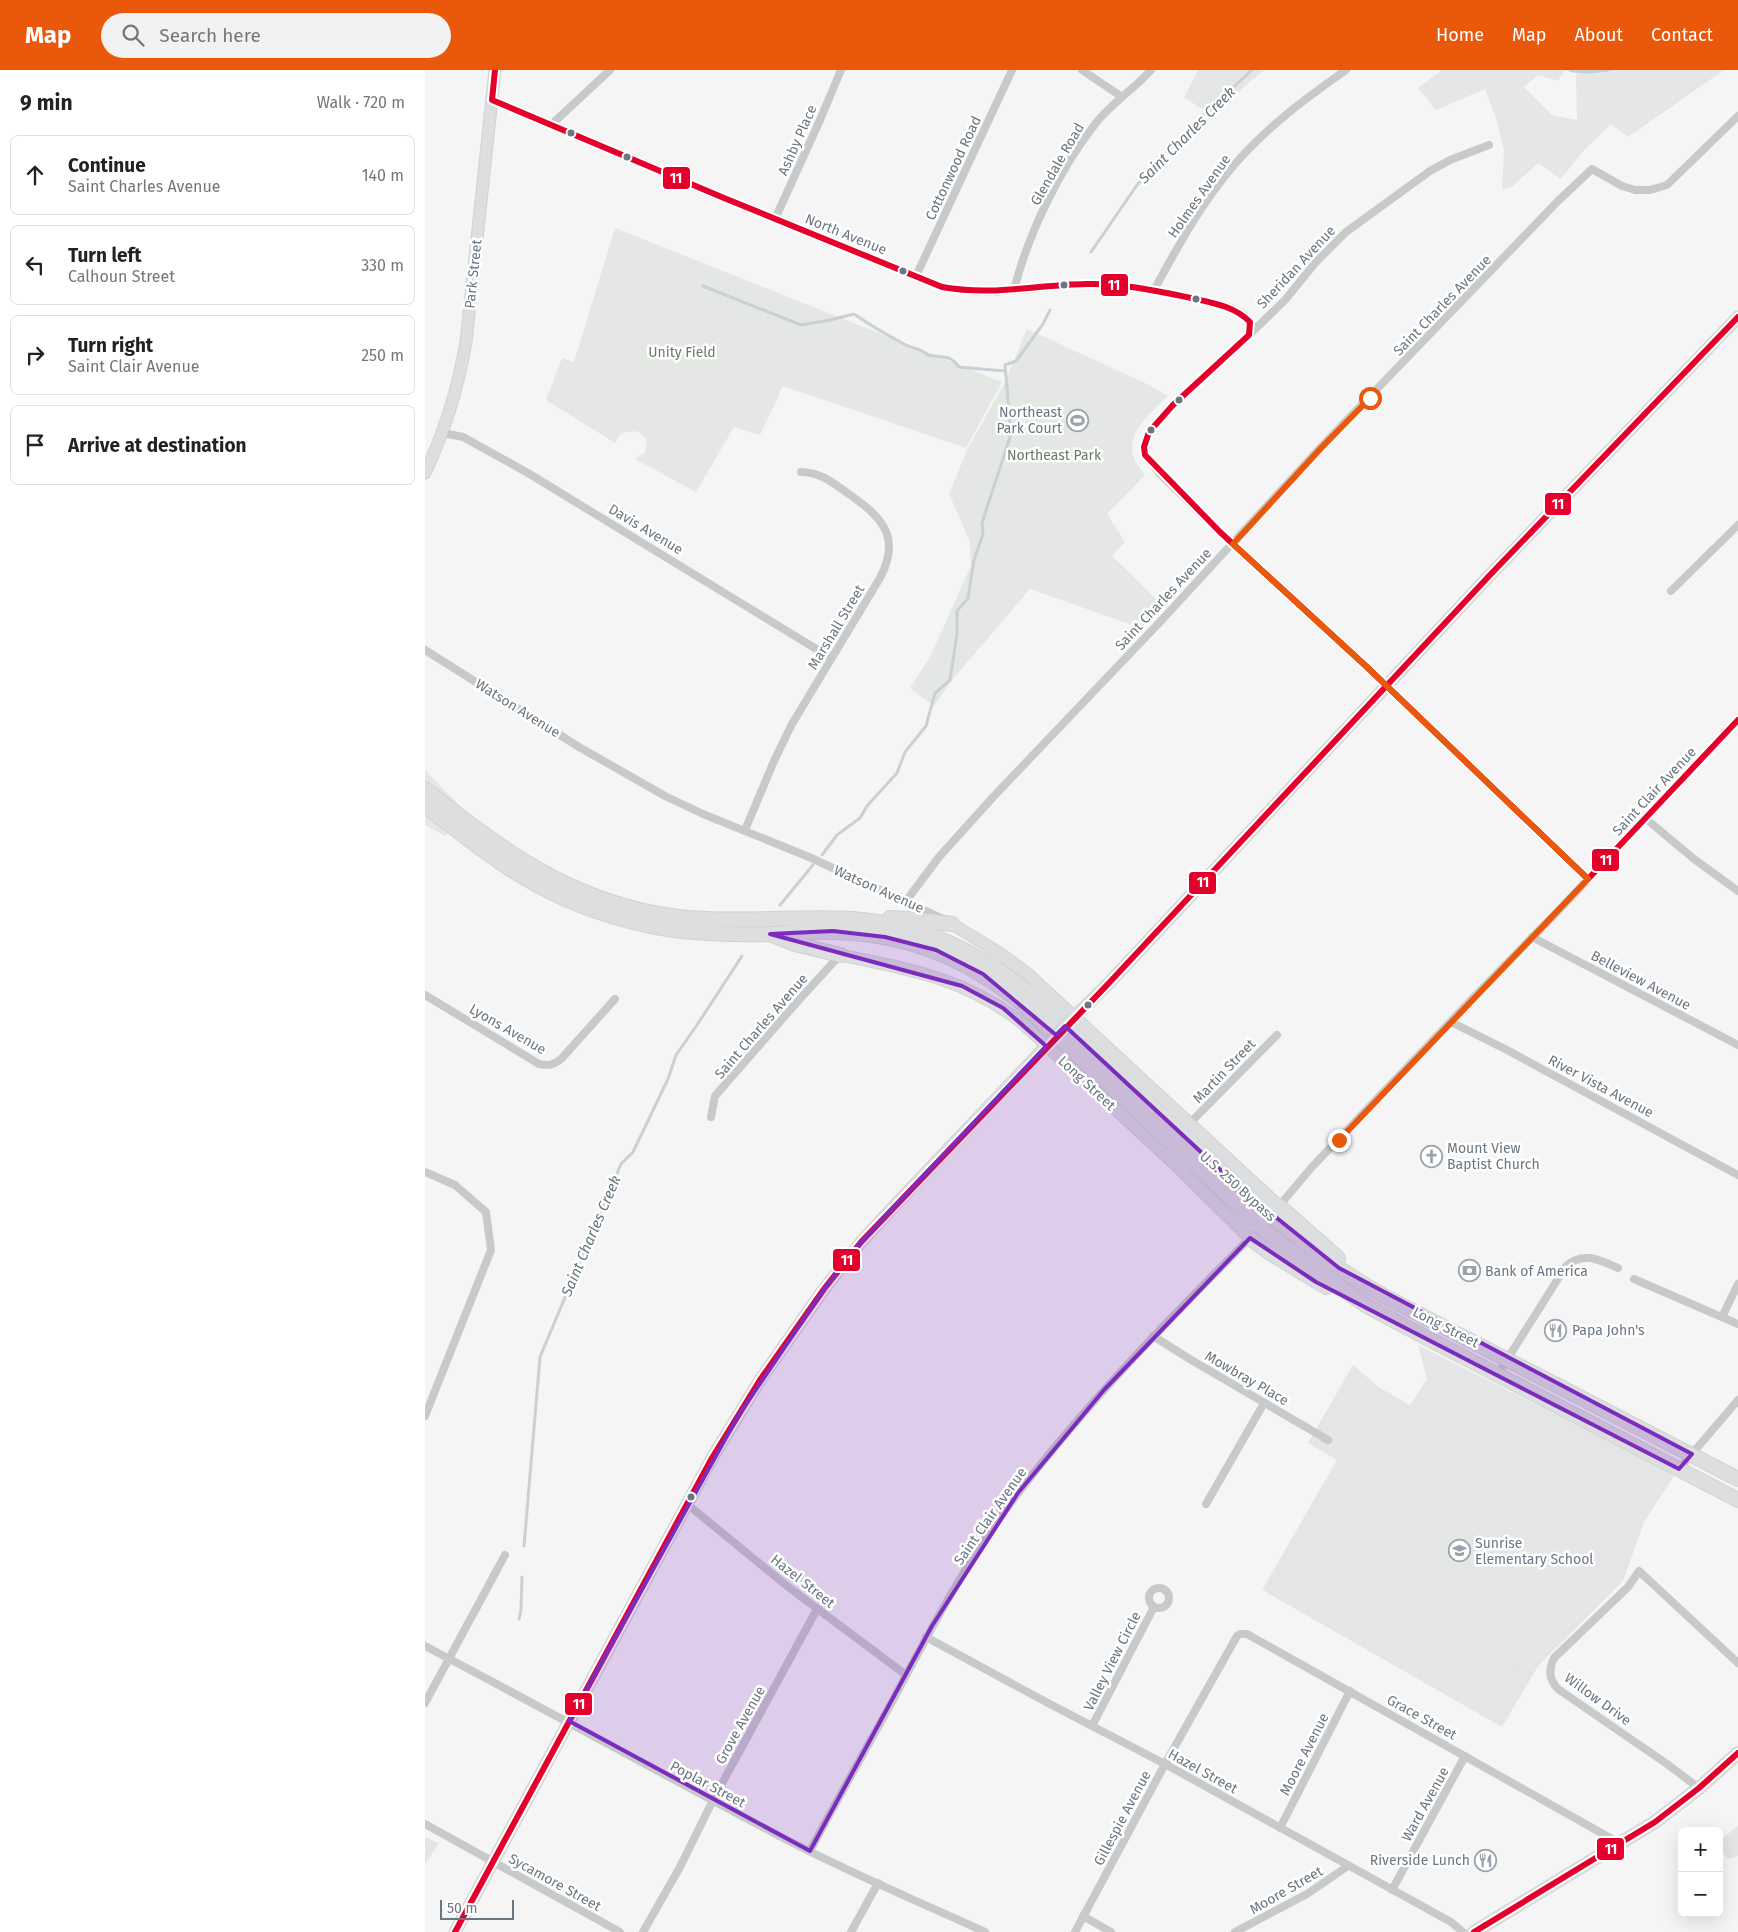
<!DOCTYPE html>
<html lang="en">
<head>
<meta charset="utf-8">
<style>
	body { margin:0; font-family:"Fira Sans",sans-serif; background:#f2f2f2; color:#222 }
	.controls { position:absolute; right:15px; bottom:15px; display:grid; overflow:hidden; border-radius:8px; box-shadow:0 5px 20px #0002 }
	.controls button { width:45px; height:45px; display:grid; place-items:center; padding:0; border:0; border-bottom:1px solid #e0e0e0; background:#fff; color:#222; font:25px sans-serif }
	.scale { position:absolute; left:15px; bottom:12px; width:74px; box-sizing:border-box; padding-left:5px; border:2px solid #6a7681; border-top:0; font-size:14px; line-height:18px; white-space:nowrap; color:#6a7681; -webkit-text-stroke:4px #fff; paint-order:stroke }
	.stop { position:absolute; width:15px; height:15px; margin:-11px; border:4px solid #ea580c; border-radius:50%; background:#fff }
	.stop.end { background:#ea580c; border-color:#fff; box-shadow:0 1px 5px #0008 }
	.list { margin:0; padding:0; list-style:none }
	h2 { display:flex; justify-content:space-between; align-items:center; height:65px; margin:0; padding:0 20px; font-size:21px }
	h2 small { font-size:16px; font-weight:400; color:#767676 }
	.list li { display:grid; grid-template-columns:32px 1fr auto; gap:15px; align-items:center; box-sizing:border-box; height:80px; margin:0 10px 10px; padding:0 10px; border:1px solid #e0e0e0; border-radius:8px }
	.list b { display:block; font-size:19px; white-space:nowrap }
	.list p { margin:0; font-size:16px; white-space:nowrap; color:#767676 }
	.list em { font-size:16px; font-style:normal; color:#767676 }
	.icon { flex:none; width:28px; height:28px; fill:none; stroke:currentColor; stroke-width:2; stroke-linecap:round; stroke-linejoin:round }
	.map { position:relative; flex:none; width:1313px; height:1862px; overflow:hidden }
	header { display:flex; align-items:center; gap:30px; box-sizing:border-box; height:70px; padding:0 25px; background:#ea580c; color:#fff }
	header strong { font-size:24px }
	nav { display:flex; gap:28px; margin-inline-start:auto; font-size:18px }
	.search { width:350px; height:45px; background:#f2f2f2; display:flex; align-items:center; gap:12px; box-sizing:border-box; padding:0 18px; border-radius:28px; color:#767676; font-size:19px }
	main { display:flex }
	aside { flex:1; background:#fff }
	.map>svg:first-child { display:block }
	.built { fill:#e4e5e6 }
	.green { fill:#e4e7e3 }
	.water { fill:#cad0d3 }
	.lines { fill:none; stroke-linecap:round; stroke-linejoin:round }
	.stream { stroke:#cad0d3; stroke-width:3 }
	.secondary-casing { stroke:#d1d2d2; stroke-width:13 }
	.primary-casing { stroke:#d1d2d3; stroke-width:14 }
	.highway-casing { stroke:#d1d2d2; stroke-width:16 }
	.street { stroke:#c8caca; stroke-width:8 }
	.secondary { stroke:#dddedf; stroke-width:11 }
	.primary { stroke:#dddedf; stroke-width:12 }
	.highway { stroke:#dddedf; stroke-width:14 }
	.secondary-bridge-casing { stroke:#d1d2d2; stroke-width:13; stroke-linecap:butt }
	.secondary-bridge { stroke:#dddedf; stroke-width:11 }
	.bus-1-casing { stroke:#fff; stroke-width:10 }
	.bus-1 { stroke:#e4002b; stroke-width:6 }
	.route { stroke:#ea580c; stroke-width:6 }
	.marked { fill:#7b2cbf; fill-opacity:0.2; stroke:#7b2cbf; stroke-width:4; stroke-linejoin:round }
	.bus-dot { fill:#6a7681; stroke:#fff; stroke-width:2 }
	.labels { text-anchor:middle; stroke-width:5; stroke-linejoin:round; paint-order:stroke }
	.street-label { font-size:14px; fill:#6a7681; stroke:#fff }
	.park-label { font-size:14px; fill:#6b7967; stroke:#fff }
	.poi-label { font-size:14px; fill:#6a7681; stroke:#fff; text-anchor:start }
	.water-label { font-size:15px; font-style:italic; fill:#65767d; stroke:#fff }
	.line-badge { stroke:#fff; stroke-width:2 }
	.badge-label { font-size:14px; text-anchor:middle; font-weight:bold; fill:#fff }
</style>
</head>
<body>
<header>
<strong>Map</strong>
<div class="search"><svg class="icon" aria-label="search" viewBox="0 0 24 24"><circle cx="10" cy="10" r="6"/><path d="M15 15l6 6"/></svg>Search here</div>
<nav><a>Home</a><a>Map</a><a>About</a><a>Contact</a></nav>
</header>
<main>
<aside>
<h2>9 min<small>Walk · 720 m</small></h2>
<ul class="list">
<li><svg class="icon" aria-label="ahead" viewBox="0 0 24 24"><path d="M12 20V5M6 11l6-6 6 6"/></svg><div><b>Continue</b><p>Saint Charles Avenue</p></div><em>140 m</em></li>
<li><svg class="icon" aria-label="left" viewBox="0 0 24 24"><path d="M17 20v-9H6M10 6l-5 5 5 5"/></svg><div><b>Turn left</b><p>Calhoun Street</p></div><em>330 m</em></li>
<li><svg class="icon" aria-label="right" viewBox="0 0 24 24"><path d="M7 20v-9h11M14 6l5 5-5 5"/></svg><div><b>Turn right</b><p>Saint Clair Avenue</p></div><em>250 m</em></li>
<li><svg class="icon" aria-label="arrive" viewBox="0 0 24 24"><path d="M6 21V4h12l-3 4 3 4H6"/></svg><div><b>Arrive at destination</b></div></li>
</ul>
</aside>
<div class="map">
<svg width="1313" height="1862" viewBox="0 0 1313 1862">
	<rect width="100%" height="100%" fill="#f5f5f5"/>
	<!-- built -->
	<g class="built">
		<path d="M993 1275 1250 1404 1219 1452 1198 1511 1113 1596 1077 1657 837 1520 912 1390 883 1373 928 1295 955 1318 985 1335 1002 1309Z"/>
		<path d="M0 1767 14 1773 0 1794Z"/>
	</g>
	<!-- green -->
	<g class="green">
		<path d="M773 0H839L786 45 759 27Z"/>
		<path d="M1017 0H1140L1133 11 1113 5 1099 17 1127 45 1152 50 1151 4H1175L1190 0H1299L1203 67 1186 54 1159 80 1136 109 1113 93 1087 117 1077 119 1079 81 1071 48 1060 19 1011 40 993 18Z"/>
		<path d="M190 158 577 312 541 378 358 316 335 365 309 357 271 422 210 389 220 382 222 371C214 359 209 360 196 364L190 373 121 330 137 288 149 292Z"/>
		<path d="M602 259 722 314 743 326C727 342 700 362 709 388 711 394 717 400 720 405L682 444 700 472 687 486 736 534 716 558 605 519 527 610 509 636 485 618 505 587 546 496 545 472 524 424 542 380 580 312Z"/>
		<path d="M0 700 39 740 20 766 0 755Z"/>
		<path d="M1161 1370 1187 1382 1151 1426 1139 1416Z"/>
		<path d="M1193 1386 1240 1416 1218 1450 1171 1420Z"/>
		<path d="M1156 1455 1182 1472 1181 1476 1155 1459Z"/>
		<path d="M1044 1456 1048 1488 1078 1484 1114 1489 1137 1485 1180 1522 1115 1588 1080 1596 1055 1641 946 1578 942 1552 959 1529 935 1509 967 1467Z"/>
		<path d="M1097 1460 1107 1463 1110 1487 1083 1481Z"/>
		<path d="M932 1509 958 1530 942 1550 915 1529Z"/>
		<path d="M1313 1756V1786L1303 1789 1294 1778V1771Z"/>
	</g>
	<!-- water -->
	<path class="water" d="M1140 0H1190C1173 4 1156 6 1140 0Z"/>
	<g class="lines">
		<!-- stream -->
		<g class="stream">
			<path d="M666 182 712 115 762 60 827 0"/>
			<path d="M278 216 376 255 405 250 429 244C445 255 462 265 479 274 488 279 496 278 503 285 519 289 523 283 534 297L580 301"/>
			<path d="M397 785 412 765 435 748 442 736 472 703 480 682 501 656 510 623 525 610 532 564V541L543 528 549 490 558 464 557 453 586 364 580 295 591 291 618 254 625 240"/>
			<path d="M355 835 388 795"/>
			<path d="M99 1476 115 1287 196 1094 208 1082 243 1009 251 985 272 955 317 886"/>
			<path d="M94 1549 96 1540 97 1507"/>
		</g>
		<defs>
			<g id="secondary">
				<path d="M0 403C20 361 33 318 41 272L70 0"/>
				<path d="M527 854 576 884 603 904 854 1136"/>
				<path d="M415 885C482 898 541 909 596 952L754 1098 825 1168"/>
				<path d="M646 950 683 914 1064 506 1313 247"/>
				<path d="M30 1862 287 1388 335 1310 399 1219 436 1172 472 1133 625 972"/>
			</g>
			<path id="primary" d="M1049 1862 1230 1752 1274 1718 1313 1683"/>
			<g id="highway">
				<path d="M0 719C70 774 130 821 219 841 288 857 357 845 427 849 498 854 554 882 608 926 658 972 708 1019 758 1065 821 1124 883 1184 959 1226L1313 1409"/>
				<path d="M0 736C31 759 61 785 95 805 135 830 179 846 225 856 264 864 306 865 346 864 367 863 389 861 410 862 484 864 543 889 600 936L847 1167 919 1220 942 1236 1000 1267 1313 1430"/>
				<path d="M465 848 487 849 527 854"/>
				<path d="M350 866 370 874 415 885"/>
				<path d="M854 1136 913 1188"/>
				<path d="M825 1168 842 1181 901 1217"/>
			</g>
		</defs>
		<!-- secondary casing -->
		<use href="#secondary" class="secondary-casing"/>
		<!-- primary casing -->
		<use href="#primary" class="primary-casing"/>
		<!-- highway casing -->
		<use href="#highway" class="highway-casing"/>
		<!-- street -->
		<g class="street">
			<path d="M657 0 697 27"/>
			<path d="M67 30 299 128 517 217C565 228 612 216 660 214 710 213 758 226 806 238L819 245 825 252 824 265"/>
			<path d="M126 55 185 0"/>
			<path d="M1064 75 1025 90 1005 101 921 162 891 192 860 230 816 273 748 335 724 362 721 369 720 385 735 404 795 462 943 598 1163 809"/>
			<path d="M350 149 395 50 416 0"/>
			<path d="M491 206 587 0"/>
			<path d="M589 220C603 164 635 98 671 53 687 33 709 19 726 0"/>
			<path d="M729 220C753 176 777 132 810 94 842 57 881 28 921 0"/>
			<path d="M18 363 38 367 103 403 406 588"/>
			<path d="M1246 521 1313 455"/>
			<path d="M0 580 154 677 240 726 278 744 384 787 518 849"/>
			<path d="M1220 748 1269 789 1313 821"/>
			<path d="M320 760 349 691 367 654 455 508C478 465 454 445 421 422 407 412 394 402 376 402"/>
			<path d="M481 831 514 787 569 726 734 553 896 377 1133 131 1167 99 1197 116 1210 120H1225L1242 115 1313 46"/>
			<path d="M1107 867 1313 975"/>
			<path d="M0 925 114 994C124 996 129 995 137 988L190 929"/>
			<path d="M1026 952 1082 980 1313 1105"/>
			<path d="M286 1047 290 1026 373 931 415 885"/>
			<path d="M765 1053 852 965"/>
			<path d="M0 1102 30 1115 61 1142 66 1180 0 1346"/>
			<path d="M854 1136 887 1097 1047 929 1132 842 1313 650"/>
			<path d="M1209 1209 1313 1254"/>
			<path d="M1297 1247 1313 1214"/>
			<path d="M728 1266 768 1291 903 1370"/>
			<path d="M1073 1304 1141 1196C1159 1181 1174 1190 1193 1198"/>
			<path d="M1254 1399 1313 1330"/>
			<path d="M262 1434 362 1516 481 1605"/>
			<path d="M781 1434 839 1333"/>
			<circle cx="734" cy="1528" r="10"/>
			<path d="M501 1567 621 1632 740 1694 1026 1852 1038 1862"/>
			<path d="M0 1576C122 1640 242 1707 364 1771 428 1804 494 1832 560 1862"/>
			<path d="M0 1633 80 1485"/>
			<path d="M667 1656 729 1537"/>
			<path d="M1274 1718 1242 1694 1133 1619C1124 1610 1123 1600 1129 1588L1203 1517 1214 1501 1313 1593"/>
			<path d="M0 1754 195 1862"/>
			<path d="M855 1758 925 1621"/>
			<path d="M385 1781C412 1730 440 1681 468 1630 506 1559 544 1486 594 1422 664 1331 744 1249 825 1168"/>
			<path d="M967 1820 1040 1686"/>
			<path d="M658 1846 686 1862"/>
			<path d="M218 1862 255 1797 288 1730 392 1539"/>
			<path d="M426 1862 453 1813"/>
			<path d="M650 1862 740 1694 812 1566 815 1564H822L1196 1774"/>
			<path d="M810 1862 882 1824 923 1796"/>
		</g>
		<!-- secondary -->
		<use href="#secondary" class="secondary"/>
		<!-- primary -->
		<use href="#primary" class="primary"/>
		<!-- highway -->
		<use href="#highway" class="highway"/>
		<defs>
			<path id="secondary-bridge" d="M625 972 646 950"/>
		</defs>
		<!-- secondary-bridge casing -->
		<use href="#secondary-bridge" class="secondary-bridge-casing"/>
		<!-- secondary-bridge -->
		<use href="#secondary-bridge" class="secondary-bridge"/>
		<defs>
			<g id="bus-1">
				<path d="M70 0 67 30 299 128 517 217C567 226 611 215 661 214 696 213 732 221 766 228 788 233 809 236 825 252L824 265 748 335 724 362 719 377 720 385 795 462 943 598 1163 809 1313 650"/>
				<path d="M30 1862 287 1388 335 1310 399 1219 436 1172 683 914 1064 506 1313 247"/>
				<path d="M1049 1862 1230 1752 1274 1718 1313 1683"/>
			</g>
		</defs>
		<!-- bus-1 casing -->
		<use href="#bus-1" class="bus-1-casing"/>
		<!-- bus-1 -->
		<use href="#bus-1" class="bus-1"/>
	</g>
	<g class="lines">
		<!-- route -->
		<path class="route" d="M914 1070 1163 809 943 598 808 474 896 378 945 328"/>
	</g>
	<!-- marked area -->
	<path class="marked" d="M408 861 460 867 511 880 558 904 631 965 640 956 817 1120 914 1198 1267 1384 1254 1399 891 1212 825 1168 679 1320 593 1423 507 1556 385 1781 144 1651 313 1346 399 1219 436 1172 621 976 578 938 537 916 345 864Z"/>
	<!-- icons -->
	<defs>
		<symbol id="stadium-ring" viewBox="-11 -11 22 22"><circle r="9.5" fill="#fff" stroke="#9ba2aa" stroke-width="1.5"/><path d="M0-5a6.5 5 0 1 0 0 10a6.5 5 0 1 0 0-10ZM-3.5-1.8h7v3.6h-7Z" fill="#9ba2aa"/></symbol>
		<symbol id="church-ring" viewBox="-11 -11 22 22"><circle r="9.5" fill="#fff" stroke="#9ba2aa" stroke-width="1.5"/><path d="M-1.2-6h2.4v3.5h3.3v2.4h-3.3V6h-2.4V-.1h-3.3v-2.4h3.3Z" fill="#9ba2aa"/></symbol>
		<symbol id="bank-ring" viewBox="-11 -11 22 22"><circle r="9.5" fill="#fff" stroke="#9ba2aa" stroke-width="1.5"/><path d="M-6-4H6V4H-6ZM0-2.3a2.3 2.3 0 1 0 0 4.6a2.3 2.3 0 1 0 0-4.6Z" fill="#9ba2aa"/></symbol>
		<symbol id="restaurant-ring" viewBox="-11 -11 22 22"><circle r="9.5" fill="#fff" stroke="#9ba2aa" stroke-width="1.5"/><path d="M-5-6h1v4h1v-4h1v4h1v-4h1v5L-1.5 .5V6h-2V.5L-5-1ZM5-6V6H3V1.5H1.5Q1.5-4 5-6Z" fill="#9ba2aa"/></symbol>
		<symbol id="school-ring" viewBox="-11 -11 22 22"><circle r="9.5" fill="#fff" stroke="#9ba2aa" stroke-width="1.5"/><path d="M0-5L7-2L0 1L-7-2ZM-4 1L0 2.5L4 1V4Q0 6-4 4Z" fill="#9ba2aa"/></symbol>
	</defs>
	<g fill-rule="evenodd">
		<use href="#stadium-ring" x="640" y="338" width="25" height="25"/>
		<use href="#church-ring" x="994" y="1074" width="25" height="25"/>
		<use href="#bank-ring" x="1032" y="1188" width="25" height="25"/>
		<use href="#restaurant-ring" x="1118" y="1248" width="25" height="25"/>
		<use href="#school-ring" x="1022" y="1468" width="25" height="25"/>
		<use href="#restaurant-ring" x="1048" y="1778" width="25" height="25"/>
	</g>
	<!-- markers -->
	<g class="bus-dot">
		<circle cx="146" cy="63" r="4.5"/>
		<circle cx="202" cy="87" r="4.5"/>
		<circle cx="478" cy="201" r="4.5"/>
		<circle cx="639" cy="215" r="4.5"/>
		<circle cx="771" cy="229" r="4.5"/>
		<circle cx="754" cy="330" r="4.5"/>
		<circle cx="726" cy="360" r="4.5"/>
		<circle cx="663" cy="935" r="4.5"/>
		<circle cx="266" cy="1427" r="4.5"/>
	</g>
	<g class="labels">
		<!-- street labels -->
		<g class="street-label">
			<text transform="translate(372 70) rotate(-66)" y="5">Ashby Place</text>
			<text transform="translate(632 94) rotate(-60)" y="5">Glendale Road</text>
			<text transform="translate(528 98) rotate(-65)" y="5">Cottonwood Road</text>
			<text transform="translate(774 126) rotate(-55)" y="5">Holmes Avenue</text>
			<text transform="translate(421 164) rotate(22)" y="5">North Avenue</text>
			<text transform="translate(871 197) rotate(-47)" y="5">Sheridan Avenue</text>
			<text transform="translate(48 204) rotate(-84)" y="5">Park Street</text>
			<text transform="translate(1017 235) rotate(-46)" y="5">Saint Charles Avenue</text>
			<text transform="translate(221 459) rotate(31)" y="5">Davis Avenue</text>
			<text transform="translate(738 529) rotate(-47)" y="5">Saint Charles Avenue</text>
			<text transform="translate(411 557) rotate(-59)" y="5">Marshall Street</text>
			<text transform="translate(93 638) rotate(32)" y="5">Watson Avenue</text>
			<text transform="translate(1229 721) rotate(-47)" y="5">Saint Clair Avenue</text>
			<text transform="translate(454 819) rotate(24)" y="5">Watson Avenue</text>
			<text transform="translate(1216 910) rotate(28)" y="5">Belleview Avenue</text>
			<text transform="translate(336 956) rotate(-49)" y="5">Saint Charles Avenue</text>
			<text transform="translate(83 959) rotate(30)" y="5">Lyons Avenue</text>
			<text transform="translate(799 1001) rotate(-46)" y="5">Martin Street</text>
			<text transform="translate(662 1013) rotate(43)" y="5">Long Street</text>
			<text transform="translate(1176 1016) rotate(28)" y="5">River Vista Avenue</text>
			<text transform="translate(813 1116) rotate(42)" y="5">U.S. 250 Bypass</text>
			<text transform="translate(1021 1257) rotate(27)" y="5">Long Street</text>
			<text transform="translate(822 1308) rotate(30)" y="5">Mowbray Place</text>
			<text transform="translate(565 1446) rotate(-55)" y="5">Saint Clair Avenue</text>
			<text transform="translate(378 1511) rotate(38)" y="5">Hazel Street</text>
			<text transform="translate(687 1591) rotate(-63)" y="5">Valley View Circle</text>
			<text transform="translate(1173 1629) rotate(36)" y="5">Willow Drive</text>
			<text transform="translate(997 1647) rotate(29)" y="5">Grace Street</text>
			<text transform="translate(315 1655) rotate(-61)" y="5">Grove Avenue</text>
			<text transform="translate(879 1684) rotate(-63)" y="5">Moore Avenue</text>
			<text transform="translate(778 1701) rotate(29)" y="5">Hazel Street</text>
			<text transform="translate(283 1714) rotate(28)" y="5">Poplar Street</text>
			<text transform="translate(1000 1734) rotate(-61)" y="5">Ward Avenue</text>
			<text transform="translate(697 1748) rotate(-62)" y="5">Gillespie Avenue</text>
			<text transform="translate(130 1812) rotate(29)" y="5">Sycamore Street</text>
			<text transform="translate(861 1820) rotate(-30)" y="5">Moore Street</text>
		</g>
		<!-- park labels -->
		<g class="park-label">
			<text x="257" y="287">Unity Field</text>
			<text x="629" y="390">Northeast Park</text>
		</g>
		<!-- poi labels -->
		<g class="poi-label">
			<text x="637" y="347" text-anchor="end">Northeast<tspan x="637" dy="16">Park Court</tspan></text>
			<text x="1022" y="1083">Mount View<tspan x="1022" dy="16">Baptist Church</tspan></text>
			<text x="1060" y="1206">Bank of America</text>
			<text x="1147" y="1265">Papa John's</text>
			<text x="1050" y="1478">Sunrise<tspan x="1050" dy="16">Elementary School</tspan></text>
			<text x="1045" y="1795" text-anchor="end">Riverside Lunch</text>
		</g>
		<!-- water labels -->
		<g class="water-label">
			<text transform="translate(762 65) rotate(-45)" y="5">Saint Charles Creek</text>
			<text transform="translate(166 1166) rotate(-67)" y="5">Saint Charles Creek</text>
		</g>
	</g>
	<g class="line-badge">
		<rect x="237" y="96" width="29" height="24" rx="5" fill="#e4002b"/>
		<rect x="675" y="203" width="29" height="24" rx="5" fill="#e4002b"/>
		<rect x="1119" y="422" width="28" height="24" rx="5" fill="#e4002b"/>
		<rect x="1166" y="778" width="29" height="24" rx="5" fill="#e4002b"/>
		<rect x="763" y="801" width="29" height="24" rx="5" fill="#e4002b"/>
		<rect x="407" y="1178" width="29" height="24" rx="5" fill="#e4002b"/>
		<rect x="139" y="1622" width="29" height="24" rx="5" fill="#e4002b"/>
		<rect x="1171" y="1767" width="29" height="24" rx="5" fill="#e4002b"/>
	</g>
	<g class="badge-label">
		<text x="251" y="113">11</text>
		<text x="689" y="220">11</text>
		<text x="1133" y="439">11</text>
		<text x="1181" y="795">11</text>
		<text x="778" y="817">11</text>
		<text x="422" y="1195">11</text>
		<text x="154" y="1639">11</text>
		<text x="1186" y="1784">11</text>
	</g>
</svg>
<div class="controls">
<button>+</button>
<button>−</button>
</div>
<div class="scale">50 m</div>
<div class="stop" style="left:945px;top:328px"></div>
<div class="stop end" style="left:914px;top:1070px"></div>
</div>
</main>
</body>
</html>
